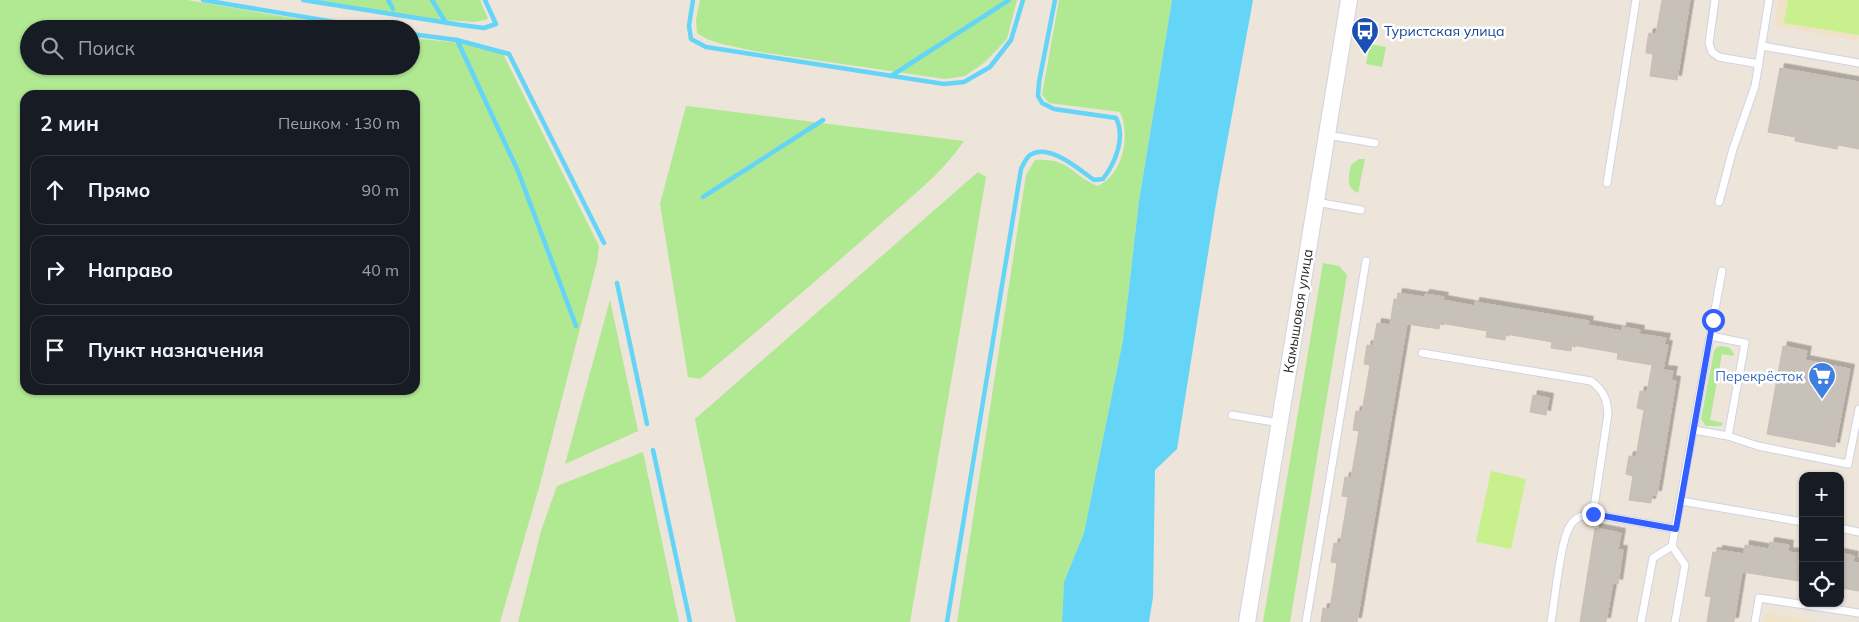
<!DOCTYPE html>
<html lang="ru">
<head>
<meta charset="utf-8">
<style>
	body { margin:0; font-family:Mulish,sans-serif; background:#242831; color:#f1f3f6 }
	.controls { position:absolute; right:15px; bottom:15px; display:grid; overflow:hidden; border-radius:10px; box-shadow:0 1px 4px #0004 }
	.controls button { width:45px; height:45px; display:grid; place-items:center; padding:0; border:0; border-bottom:1px solid #363941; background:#171b24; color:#f1f3f6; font:25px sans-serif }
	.stop { position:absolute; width:15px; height:15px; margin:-11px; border:4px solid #345fff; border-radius:50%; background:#fff }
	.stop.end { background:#345fff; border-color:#fff; box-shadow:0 1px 5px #0008 }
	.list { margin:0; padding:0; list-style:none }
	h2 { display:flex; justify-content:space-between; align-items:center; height:65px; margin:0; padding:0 20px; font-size:21px }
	h2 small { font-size:16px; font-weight:400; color:#9ea1a6 }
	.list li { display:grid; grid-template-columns:32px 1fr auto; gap:15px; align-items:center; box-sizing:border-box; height:70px; margin:0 10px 10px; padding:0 10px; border:1px solid #363941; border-radius:15px }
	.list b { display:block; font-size:19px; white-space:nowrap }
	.list em { font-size:16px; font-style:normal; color:#9ea1a6 }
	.icon { flex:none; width:28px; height:28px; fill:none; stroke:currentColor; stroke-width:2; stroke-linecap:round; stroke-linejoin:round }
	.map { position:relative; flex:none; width:1859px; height:622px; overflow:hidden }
	.search { position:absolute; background:#171b24; box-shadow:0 1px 4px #0004; left:20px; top:20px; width:400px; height:55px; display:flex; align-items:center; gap:12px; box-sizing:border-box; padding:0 18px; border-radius:28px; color:#9ea1a6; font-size:19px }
	.panel { position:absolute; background:#171b24; box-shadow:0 1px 4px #0004; left:20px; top:90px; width:400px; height:305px; border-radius:15px }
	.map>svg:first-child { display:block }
	.education { fill:#f0e2c7 }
	.green { fill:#b1e892; fill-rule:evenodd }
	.pitch { fill:#c8f08c }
	.water { fill:#64d4f7 }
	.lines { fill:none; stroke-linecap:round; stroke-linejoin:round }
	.stream { stroke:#64d4f7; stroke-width:4.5 }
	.building { fill:#c8c1ba; stroke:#c8c0b3; filter:url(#shadow) }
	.service-casing { stroke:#cfd3e4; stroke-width:9 }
	.tertiary-casing { stroke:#cfd3e4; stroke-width:18 }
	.service { stroke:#fff; stroke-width:7 }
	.tertiary { stroke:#fff; stroke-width:16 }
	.route { stroke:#345fff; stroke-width:6 }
	.labels { text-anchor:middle; stroke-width:5; stroke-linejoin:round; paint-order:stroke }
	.transit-label { font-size:14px; fill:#164399; stroke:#fff; text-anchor:start }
	.street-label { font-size:14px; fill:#292929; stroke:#fff }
	.shop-label { font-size:14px; fill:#366cbe; stroke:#fff; text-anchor:end }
</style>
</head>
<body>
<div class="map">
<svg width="1859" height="622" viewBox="0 0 1859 622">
	<defs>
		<filter id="shadow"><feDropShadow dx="4.5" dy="-4.5" stdDeviation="0" flood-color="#0004"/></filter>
	</defs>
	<rect width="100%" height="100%" fill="#ede4da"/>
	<!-- education -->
	<g class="education">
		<path d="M1778 0H1859V41L1774 26Z"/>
		<path d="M1765 613 1818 622H1763Z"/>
	</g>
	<!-- green -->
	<g class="green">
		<path d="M0 0H187L357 29H29V66H411V38L462 43 503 54 599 246 597 262 540 484 500 622H0ZM25 95H415V390H25Z"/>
		<path d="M315 0H480L488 19 475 22 432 19Z"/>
		<path d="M700 0H1017L1007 39 985 62 965 76 945 79 754 51 722 44 707 39 697 33 696 20Z"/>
		<path d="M1059 0H1172L1139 201 1123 340 1084 533 1064 582 1062 622H957L1026 175 1035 160C1071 158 1070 175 1098 186 1123 174 1131 136 1120 112L1049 103 1042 95Z"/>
		<path d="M1370 44 1386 47 1382 67 1366 64Z"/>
		<path d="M686 106 964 141C941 175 906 201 875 229 817 280 759 330 700 379L688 377 660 204Z"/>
		<path d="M1359 159H1365L1358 193C1345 187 1349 176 1351 165Z"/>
		<path d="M978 172 986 177 910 622H736L695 419Z"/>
		<path d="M1323 263 1339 266 1347 275 1290 622H1263Z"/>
		<path d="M610 300 638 431 565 464Z"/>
		<path d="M1722 346 1730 348 1734 354 1733 356 1722 354 1710 420 1723 423 1721 426H1706L1701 419 1714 351 1717 347Z"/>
		<path d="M643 452 679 622H518L541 531 557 486Z"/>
	</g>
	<!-- pitch -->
	<g class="pitch">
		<path d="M1788 0H1859V35L1784 23Z"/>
		<path d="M1491 471 1526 479 1511 549 1476 542Z"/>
	</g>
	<!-- water -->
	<path class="water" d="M1172 0H1253L1217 197 1177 449 1155 470 1153 597 1149 622H1062L1064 582 1084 533 1123 340 1139 201Z"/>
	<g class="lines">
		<!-- stream -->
		<g class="stream">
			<path d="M203 0 376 29"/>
			<path d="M303 0 461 25 484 28 496 24 485 0"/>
			<path d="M388 0 393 9"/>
			<path d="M432 0 446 23"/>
			<path d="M693 0 689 26 691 39 706 47 944 84 964 82 990 67 1011 40 1023 0"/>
			<path d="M411 34 457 40 509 54 604 243"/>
			<path d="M457 40 518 171 576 326"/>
			<path d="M891 76 1009 0"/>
			<path d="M703 197 823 120"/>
			<path d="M617 283 647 424"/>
			<path d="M653 450 690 622"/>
			<path d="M947 622 1021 169C1023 165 1026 158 1030 155 1048 142 1080 170 1094 180L1103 179C1115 163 1126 138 1116 118L1054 109 1042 103 1038 96 1039 82 1055 0"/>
		</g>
	</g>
	<!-- building -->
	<g class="building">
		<path d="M1662 0H1690L1677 80 1650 76 1653 54 1646 53 1647 43 1649 33 1656 34Z"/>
		<path d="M1780 68 1859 82V149L1838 145 1837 149 1795 141V137L1768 132Z"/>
		<path d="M1398 293 1424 297 1425 294 1444 297 1443 300 1475 306V302L1589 321 1588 325 1622 331V327L1640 330 1639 334 1666 338 1664 345H1668L1663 370 1673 371 1671 380 1676 381 1657 495H1652L1651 503 1629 500 1633 476 1626 474 1629 456 1636 457 1644 410 1637 408 1640 391 1647 392 1652 365 1617 359 1618 353 1572 345 1571 351 1551 348 1552 342 1506 334 1505 340 1486 337 1487 331 1440 323 1439 329 1407 324 1357 622H1321L1323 608 1330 609 1337 563 1331 562 1334 543 1340 544 1348 497 1342 496 1345 477 1351 478 1359 431 1353 430 1356 411 1362 412 1370 365 1364 364 1367 345 1373 346 1377 323 1390 325 1394 299H1397Z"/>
		<path d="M1783 346 1807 351 1805 360 1850 369 1835 447 1767 434Z"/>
		<path d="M1533 395 1549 398 1546 415 1530 412Z"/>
		<path d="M1595 528 1621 533 1618 550H1623L1618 584 1613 583 1606 622H1580Z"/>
		<path d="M1770 542 1789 545 1788 552 1803 554V577L1800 576 1799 581 1742 572 1734 622H1707L1711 597 1705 596 1713 552 1718 553V550L1744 554 1745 545 1769 549Z"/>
		<path d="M1840 553 1854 556 1853 562 1859 563V591L1840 588Z"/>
	</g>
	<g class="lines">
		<defs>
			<g id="service">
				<path d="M1715 0 1709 43 1712 52 1719 57 1759 64"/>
				<path d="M1762 46 1859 63"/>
				<path d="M1327 135 1375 143"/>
				<path d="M1607 183 1636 0"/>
				<path d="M1316 202 1361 210"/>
				<path d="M1719 202 1733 149 1755 86 1769 0"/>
				<path d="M1711 336 1745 343 1728 436"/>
				<path d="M1422 353 1591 381C1604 391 1607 399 1608 414L1593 514"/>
				<path d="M1232 415 1279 423"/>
				<path d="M1694 430 1728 436 1758 446 1848 464 1859 409"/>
				<path d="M1681 501 1803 522"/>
				<path d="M1840 528 1859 532"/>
				<path d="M1672 546 1685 565 1675 622"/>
				<path d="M1306 622 1366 261"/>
				<path d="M1551 622C1555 601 1560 541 1570 526 1575 517 1583 515 1593 514L1676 529"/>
				<path d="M1641 622 1653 558 1672 546 1722 271"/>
				<path d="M1755 622 1759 598 1859 613"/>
			</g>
			<path id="tertiary" d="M1247 622 1349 0"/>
		</defs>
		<!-- service casing -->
		<use href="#service" class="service-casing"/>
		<!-- tertiary casing -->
		<use href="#tertiary" class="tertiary-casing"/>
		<!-- service -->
		<use href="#service" class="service"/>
		<!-- tertiary -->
		<use href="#tertiary" class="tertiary"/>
	</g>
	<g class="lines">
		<!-- route -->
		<path class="route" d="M1593 514 1676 529 1713 320"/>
	</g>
	<!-- icons -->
	<defs>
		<symbol id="bus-pin" viewBox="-11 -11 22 30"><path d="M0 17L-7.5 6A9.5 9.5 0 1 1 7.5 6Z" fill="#1a4fb4" stroke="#fff"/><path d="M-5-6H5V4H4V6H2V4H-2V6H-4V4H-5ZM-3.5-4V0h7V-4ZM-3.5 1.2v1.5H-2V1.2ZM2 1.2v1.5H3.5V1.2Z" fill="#fff"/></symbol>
		<symbol id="supermarket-pin" viewBox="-11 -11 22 30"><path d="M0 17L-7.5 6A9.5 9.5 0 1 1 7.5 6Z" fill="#3f7fe0" stroke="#fff"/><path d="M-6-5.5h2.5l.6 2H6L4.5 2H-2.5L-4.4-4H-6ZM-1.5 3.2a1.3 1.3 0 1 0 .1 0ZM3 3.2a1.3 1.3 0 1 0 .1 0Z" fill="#fff"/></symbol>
	</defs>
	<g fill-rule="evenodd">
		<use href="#bus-pin" x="1349" y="15" width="32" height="43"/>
		<use href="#supermarket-pin" x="1806" y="360" width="32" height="43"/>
	</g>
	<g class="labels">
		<!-- transit labels -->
		<g class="transit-label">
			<text x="1384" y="36">Туристская улица</text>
		</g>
		<!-- street labels -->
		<g class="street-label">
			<text transform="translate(1298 311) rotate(-81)" y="5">Камышовая улица</text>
		</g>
		<!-- shop labels -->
		<g class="shop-label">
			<text x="1803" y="381">Перекрёсток</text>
		</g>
	</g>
</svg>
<div class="controls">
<button>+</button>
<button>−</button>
<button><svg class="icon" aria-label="locate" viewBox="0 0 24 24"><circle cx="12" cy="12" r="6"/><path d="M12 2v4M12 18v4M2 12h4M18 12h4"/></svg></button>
</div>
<div class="stop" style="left:1713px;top:320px"></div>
<div class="stop end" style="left:1593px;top:514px"></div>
<div class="search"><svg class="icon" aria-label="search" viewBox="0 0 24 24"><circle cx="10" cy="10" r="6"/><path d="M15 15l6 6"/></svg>Поиск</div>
<section class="panel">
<h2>2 мин<small>Пешком · 130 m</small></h2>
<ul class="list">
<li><svg class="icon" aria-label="ahead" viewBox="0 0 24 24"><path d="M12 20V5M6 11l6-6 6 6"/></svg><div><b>Прямо</b></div><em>90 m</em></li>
<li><svg class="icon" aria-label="right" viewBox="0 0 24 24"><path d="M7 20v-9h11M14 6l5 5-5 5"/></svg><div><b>Направо</b></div><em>40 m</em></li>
<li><svg class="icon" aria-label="arrive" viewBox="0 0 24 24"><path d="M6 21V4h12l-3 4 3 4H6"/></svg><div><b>Пункт назначения</b></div></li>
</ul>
</section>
</div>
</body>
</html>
